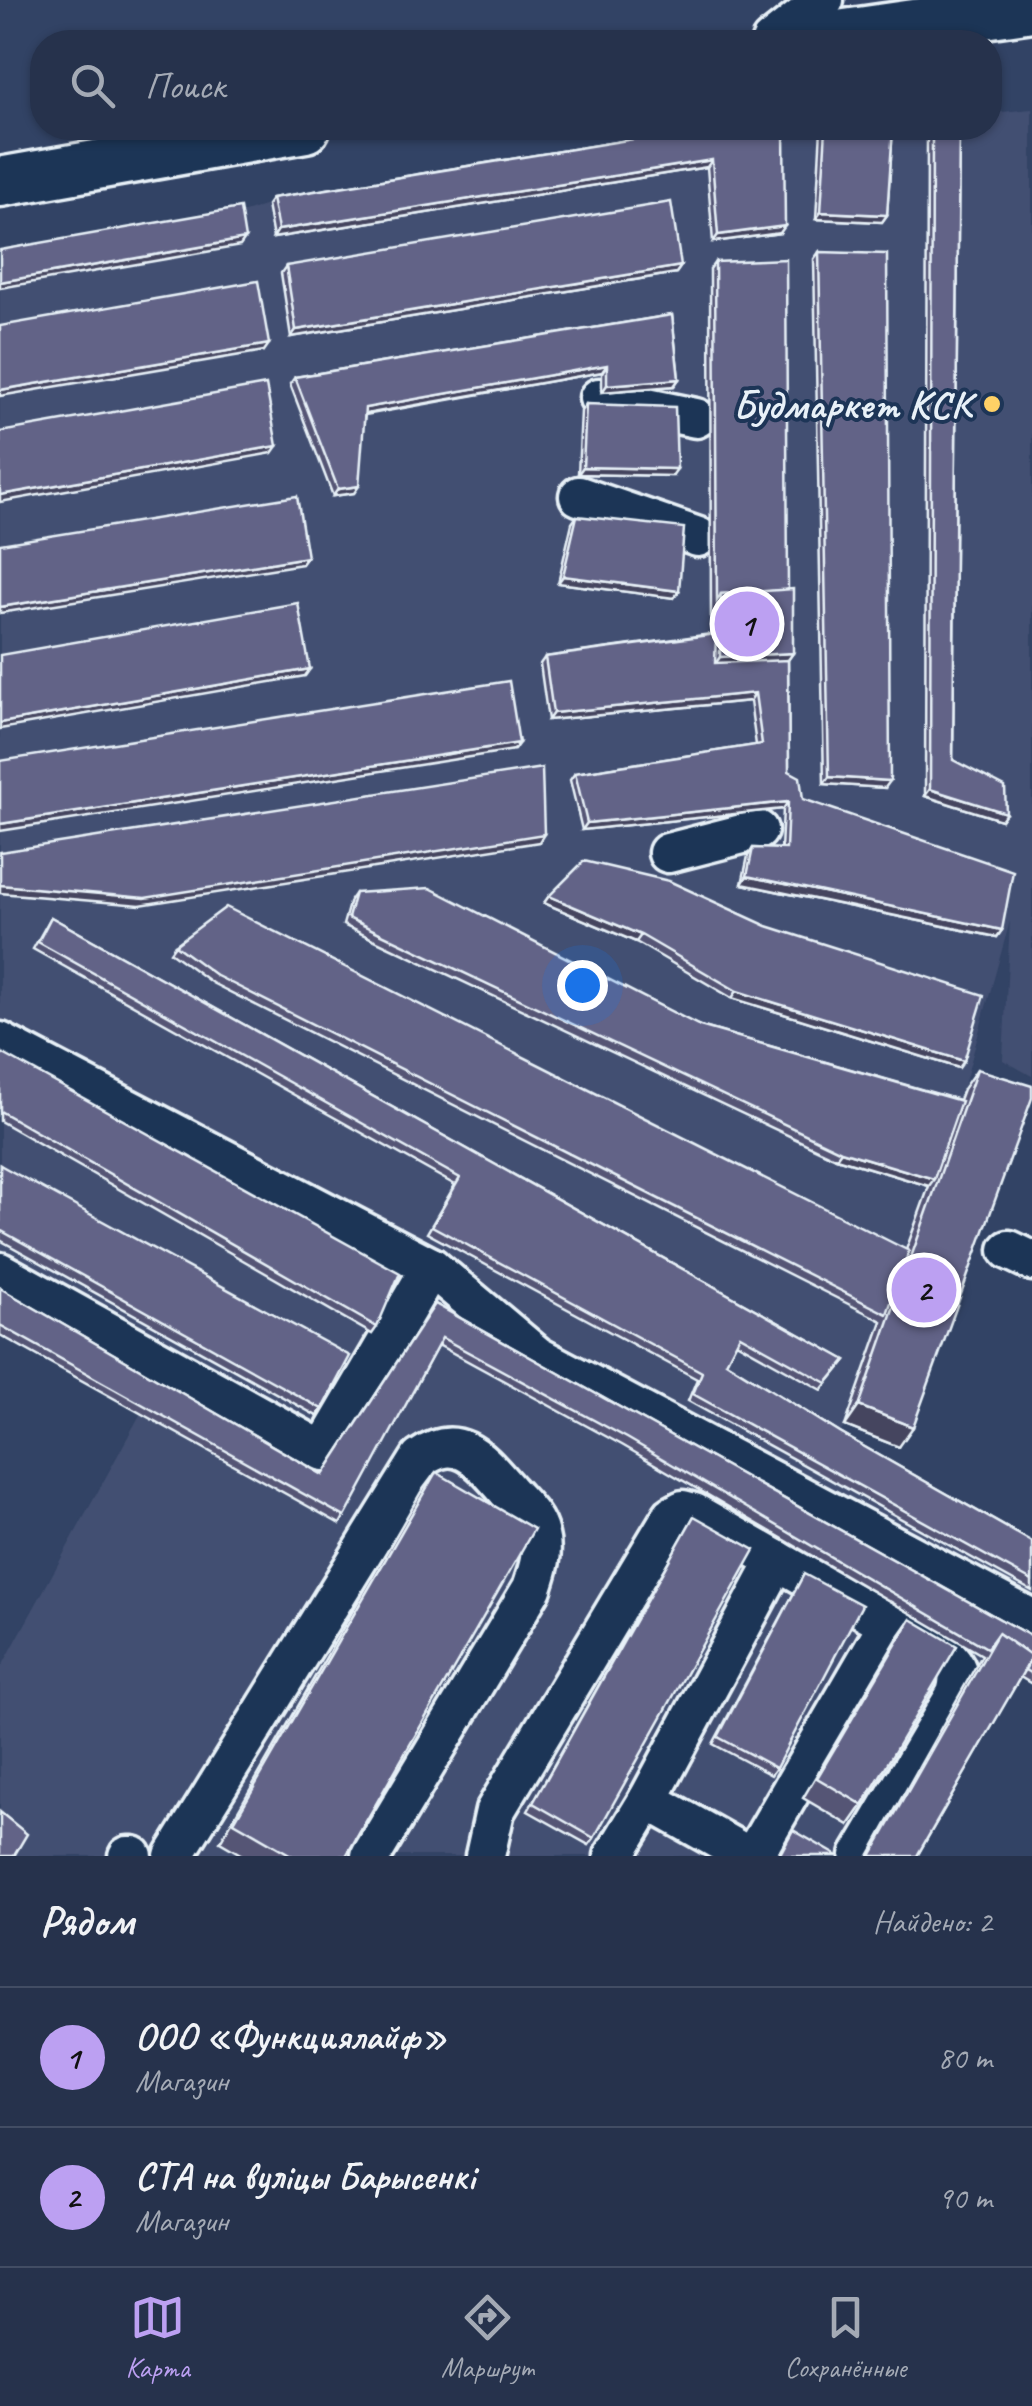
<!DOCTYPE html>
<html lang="ru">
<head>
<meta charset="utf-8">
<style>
	body { margin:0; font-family:Caveat,sans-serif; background:#323e56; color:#f1f3f6 }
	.you { position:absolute; left:582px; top:985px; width:35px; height:35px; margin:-25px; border:8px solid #fff; border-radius:50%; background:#1a73e8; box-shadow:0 0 0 15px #1a73e833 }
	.badge { display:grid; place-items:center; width:65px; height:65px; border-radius:50%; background:#bca0f2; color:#111; font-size:32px; font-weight:700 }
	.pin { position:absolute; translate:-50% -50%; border:5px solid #fff; box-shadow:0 2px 10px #0006 }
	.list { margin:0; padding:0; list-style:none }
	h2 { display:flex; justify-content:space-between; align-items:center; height:130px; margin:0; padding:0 40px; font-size:42px }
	h2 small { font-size:32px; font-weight:400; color:#a4aab5 }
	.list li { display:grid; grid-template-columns:65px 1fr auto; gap:30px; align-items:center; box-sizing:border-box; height:140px; padding:0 40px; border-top:2px solid #424d64 }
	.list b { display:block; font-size:38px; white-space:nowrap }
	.list p { margin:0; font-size:32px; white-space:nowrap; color:#a4aab5 }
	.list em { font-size:32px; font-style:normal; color:#a4aab5 }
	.icon { flex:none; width:55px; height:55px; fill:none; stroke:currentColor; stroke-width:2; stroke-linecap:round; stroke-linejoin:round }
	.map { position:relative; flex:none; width:1032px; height:1856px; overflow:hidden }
	.search { position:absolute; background:#26324c; box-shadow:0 2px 8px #0004; left:30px; right:30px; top:30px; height:110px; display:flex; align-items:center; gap:25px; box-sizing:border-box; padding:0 35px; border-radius:40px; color:#a4aab5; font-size:38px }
	.sheet { height:410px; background:#26324c }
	nav { display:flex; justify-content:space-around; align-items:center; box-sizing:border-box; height:140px; border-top:2px solid #424d64; background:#26324c; font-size:28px; color:#a4aab5 }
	nav a { display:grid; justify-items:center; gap:5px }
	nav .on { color:#bca0f2 }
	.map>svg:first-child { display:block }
	.built { fill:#435072 }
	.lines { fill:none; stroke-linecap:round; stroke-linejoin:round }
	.minor-casing { stroke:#e8f1f8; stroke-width:45 }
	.major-casing { stroke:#e8f1f8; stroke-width:55 }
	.minor { stroke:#1d3557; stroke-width:38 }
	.major { stroke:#1d3557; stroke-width:48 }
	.wall { fill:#545574; stroke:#e8f1f8; stroke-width:2.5 }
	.shaded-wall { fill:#45455e; stroke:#e8f1f8; stroke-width:2.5 }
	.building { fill:#626387; stroke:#e8f1f8; stroke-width:2.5 }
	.poi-dot { fill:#ffd166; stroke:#1d3557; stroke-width:4 }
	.labels { text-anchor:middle; stroke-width:8; stroke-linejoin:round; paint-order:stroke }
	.poi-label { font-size:40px; font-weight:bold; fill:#e8f1f8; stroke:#1d3557; text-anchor:end }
</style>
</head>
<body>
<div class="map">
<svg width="1032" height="1856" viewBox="0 0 1032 1856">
	<rect width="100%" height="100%" fill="#324365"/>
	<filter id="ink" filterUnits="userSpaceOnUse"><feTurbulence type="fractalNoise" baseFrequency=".01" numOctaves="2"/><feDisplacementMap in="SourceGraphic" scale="20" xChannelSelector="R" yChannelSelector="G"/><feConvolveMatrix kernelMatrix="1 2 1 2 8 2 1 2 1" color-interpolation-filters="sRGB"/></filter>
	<g filter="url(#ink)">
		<!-- built -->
		<path class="built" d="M990 97 993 113 1032 109V1076L1003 1060 1010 921 963 1089 845 1426 835 1440 1032 1551V1684L1019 1677 914 1856H0V1670L141 1413 0 1334V257L235 215 267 205 742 128H990Z"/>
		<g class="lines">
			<defs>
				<g id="minor">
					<path d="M771 42 824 0"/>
					<path d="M599 398 696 418"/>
					<path d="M579 496 698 537"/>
					<path d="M668 853 758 830"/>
					<path d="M0 1042 431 1267 537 1356 1032 1619"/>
					<path d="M1009 1250 1032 1261"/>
					<path d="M0 1272 323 1451 431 1267"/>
					<path d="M128 1856H133"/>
					<path d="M174 1856 420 1459C460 1430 482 1462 508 1491 520 1505 535 1517 539 1535 544 1554 538 1570 532 1588L371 1856"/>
					<path d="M485 1856 495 1811 672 1516 683 1510 694 1513 949 1658C960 1670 960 1680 956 1694L860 1856"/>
					<path d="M614 1856 648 1800"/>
					<path d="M748 1856 648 1800 777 1560"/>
					<path d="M753 1856 888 1624"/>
				</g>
				<g id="major">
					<path d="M790 42 1032 7"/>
					<path d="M0 182 305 128"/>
				</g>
			</defs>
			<!-- minor casing -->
			<use href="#minor" class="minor-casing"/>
			<!-- major casing -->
			<use href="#major" class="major-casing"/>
			<!-- minor -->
			<use href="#minor" class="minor"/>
			<!-- major -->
			<use href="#major" class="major"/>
		</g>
		<!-- wall -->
		<g class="wall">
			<path d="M701 128 780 233 713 242 707 167 273 238 267 205 272 198Z"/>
			<path d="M821 128H893L887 215 882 222 816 219Z"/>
			<path d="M927 128H959L953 760 1006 813 1001 820 925 796Z"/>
			<path d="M819 252 885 788 824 784 814 259Z"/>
			<path d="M715 262 788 590 793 653 788 660 789 771 803 799 1002 930 997 937 742 884 748 856 753 848 781 849 783 809 582 830 570 780 575 773 756 745 750 701 548 720 540 664 545 657 711 634 710 269Z"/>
			<path d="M286 266H681L676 273 291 337 281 273Z"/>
			<path d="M672 315 679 379 674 386 602 392V372L365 415 354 493 333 496 290 384 295 377Z"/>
			<path d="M586 404 672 476 578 474 581 411Z"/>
			<path d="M577 516 679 591 674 598 558 583 572 523Z"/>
			<path d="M355 893 700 1026 959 1100 963 1089 977 1069 899 1447 845 1426 882 1321 212 983 170 952 175 945 906 1250 929 1186 836 1158 343 925 350 900Z"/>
			<path d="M549 896 959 1068 732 998 636 942 544 903Z"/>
			<path d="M51 917 846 1360 822 1390 736 1342 726 1362 840 1433 1032 1542V1591L688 1401 697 1379 427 1233 455 1185 33 949Z"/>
			<path d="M0 1052 377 1327 372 1334 0 1121Z"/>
			<path d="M0 1165 322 1409 317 1416 0 1240Z"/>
			<path d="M0 1288 323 1475 435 1304 1032 1637V1684L1020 1677 917 1856H869L982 1655 622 1445 438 1345 340 1524 0 1335Z"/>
			<path d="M436 1472 346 1856H244L220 1842 421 1492Z"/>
			<path d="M694 1516 594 1838 589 1845 528 1811Z"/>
			<path d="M804 1574 776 1768 771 1775 713 1744Z"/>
			<path d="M911 1619 863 1805 849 1825 803 1798 897 1639Z"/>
		</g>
		<!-- shaded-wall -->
		<g class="shaded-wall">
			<path d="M712 160 707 167 273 238 278 230Z"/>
			<path d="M821 212 887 215 882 222 816 219Z"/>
			<path d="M785 226 780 233 713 242 718 235Z"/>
			<path d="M245 239 240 246 0 288V282Z"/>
			<path d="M681 266 676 273 291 337 296 330Z"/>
			<path d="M269 344 264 351 0 396V390Z"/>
			<path d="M607 365 602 372 360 415 365 408Z"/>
			<path d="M679 379 674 386 602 392 607 385Z"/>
			<path d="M277 446 272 453 0 502V495Z"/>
			<path d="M583 467 677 469 672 476 578 474Z"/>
			<path d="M359 486 354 493 333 496 338 489Z"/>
			<path d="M307 557 302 564 0 613V607Z"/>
			<path d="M563 576 679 591 674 598 558 583Z"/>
			<path d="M793 653 783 667 710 671 720 657Z"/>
			<path d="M310 669 305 676 0 729V723Z"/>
			<path d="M755 693 750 701 548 720 553 713Z"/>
			<path d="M519 743 514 750 0 831V824Z"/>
			<path d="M829 777 890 781 885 788 824 784Z"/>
			<path d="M930 789 1006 813 1001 820 925 796Z"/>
			<path d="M788 802 783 809 582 830 587 823Z"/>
			<path d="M544 834 539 842 140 905 0 893V885Z"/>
			<path d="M747 876 1002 930 997 937 742 884Z"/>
			<path d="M549 896 641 935 636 942 544 903Z"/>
			<path d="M737 991 964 1061 959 1068 732 998Z"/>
			<path d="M841 1151 934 1179 929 1186 836 1158Z"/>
			<path d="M859 1406 913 1427 899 1447 845 1426Z"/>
		</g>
		<!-- building -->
		<g class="building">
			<path d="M701 128H784L785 226 718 235 712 160 278 230 272 198Z"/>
			<path d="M826 128H893L887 215 821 212Z"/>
			<path d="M932 128H959L953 760 1005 787 1006 813 930 789Z"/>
			<path d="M671 202 681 266 296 330 286 266Z"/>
			<path d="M240 208 245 239 0 282V250Z"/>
			<path d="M819 252 887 254 890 781 829 777Z"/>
			<path d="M786 259 788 590 721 594 717 601 715 262Z"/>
			<path d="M258 281 269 344 0 390V326Z"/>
			<path d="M672 315 679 379 607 385V365L365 408 359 486 338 489 295 377Z"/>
			<path d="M266 385 277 446 0 495V432Z"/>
			<path d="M586 404 675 407 677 469 583 467Z"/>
			<path d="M297 496 307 557 0 607V544Z"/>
			<path d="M577 516 684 528 679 591 563 576Z"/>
			<path d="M793 589V653L720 657 721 594Z"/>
			<path d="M298 603 310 669 0 723V655Z"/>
			<path d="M716 634 715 663 788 660 789 771 800 777 803 799 1013 871 1002 930 747 876 753 848 786 849 788 802 587 823 575 773 762 744 755 693 553 713 545 657Z"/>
			<path d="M509 681 519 743 0 824V761Z"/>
			<path d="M542 768 544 834 145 898 0 885V852Z"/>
			<path d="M584 861 669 881 767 926 984 995 964 1061 737 991 641 935 549 896Z"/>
			<path d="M430 888 700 1026 961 1101 934 1179 841 1151 348 918 355 893Z"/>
			<path d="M226 907 909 1251 887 1314 217 976 175 945Z"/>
			<path d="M51 917 846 1360 827 1383 740 1335 726 1362 840 1433 1032 1542V1581L693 1394 702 1372 432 1226 460 1178 38 942Z"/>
			<path d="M0 1052 400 1273 377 1327 0 1111Z"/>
			<path d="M977 1069 1032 1086V1098L913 1427 859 1406Z"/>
			<path d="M0 1165 350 1356 322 1409 0 1230Z"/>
			<path d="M0 1288 323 1475 435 1304 1032 1637V1656L998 1633 987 1648 627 1438 442 1338 345 1517 0 1325Z"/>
			<path d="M436 1472 534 1529 346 1856H293L234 1822Z"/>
			<path d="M694 1516 755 1550 594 1838 533 1803Z"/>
			<path d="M804 1574 862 1605 776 1768 718 1737Z"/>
			<path d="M911 1619 957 1646 863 1805 817 1778Z"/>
			<path d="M998 1633 1032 1657 917 1856H871Z"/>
			<path d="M1032 1657V1674L1025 1670Z"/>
			<path d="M0 1812 27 1834 14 1856H0Z"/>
			<path d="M793 1830 838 1856H779Z"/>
		</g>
	</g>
	<!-- markers -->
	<circle class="poi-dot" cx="992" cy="404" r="10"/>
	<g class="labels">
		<!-- poi labels -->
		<g class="poi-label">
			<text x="972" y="418">Будмаркет КСК</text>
		</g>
	</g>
</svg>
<div class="you"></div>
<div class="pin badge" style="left:747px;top:624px">1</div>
<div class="pin badge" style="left:924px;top:1290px">2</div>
<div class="search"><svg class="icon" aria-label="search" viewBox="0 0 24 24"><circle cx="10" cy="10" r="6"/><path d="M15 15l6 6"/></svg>Поиск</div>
</div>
<section class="sheet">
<h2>Рядом<small>Найдено: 2</small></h2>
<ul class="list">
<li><span class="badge">1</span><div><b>ООО «Функциялайф»</b><p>Магазин</p></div><em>80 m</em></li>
<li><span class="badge">2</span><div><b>СТА на вуліцы Барысенкі</b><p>Магазин</p></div><em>90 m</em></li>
</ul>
</section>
<nav>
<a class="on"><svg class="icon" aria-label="map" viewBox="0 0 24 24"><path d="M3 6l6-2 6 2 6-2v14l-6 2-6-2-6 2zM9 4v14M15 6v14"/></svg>Карта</a>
<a><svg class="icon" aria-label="directions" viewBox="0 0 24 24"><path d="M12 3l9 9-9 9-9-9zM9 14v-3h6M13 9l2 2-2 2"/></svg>Маршрут</a>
<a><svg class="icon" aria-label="saved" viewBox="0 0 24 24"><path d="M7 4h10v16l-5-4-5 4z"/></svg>Сохранённые</a>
</nav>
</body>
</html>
